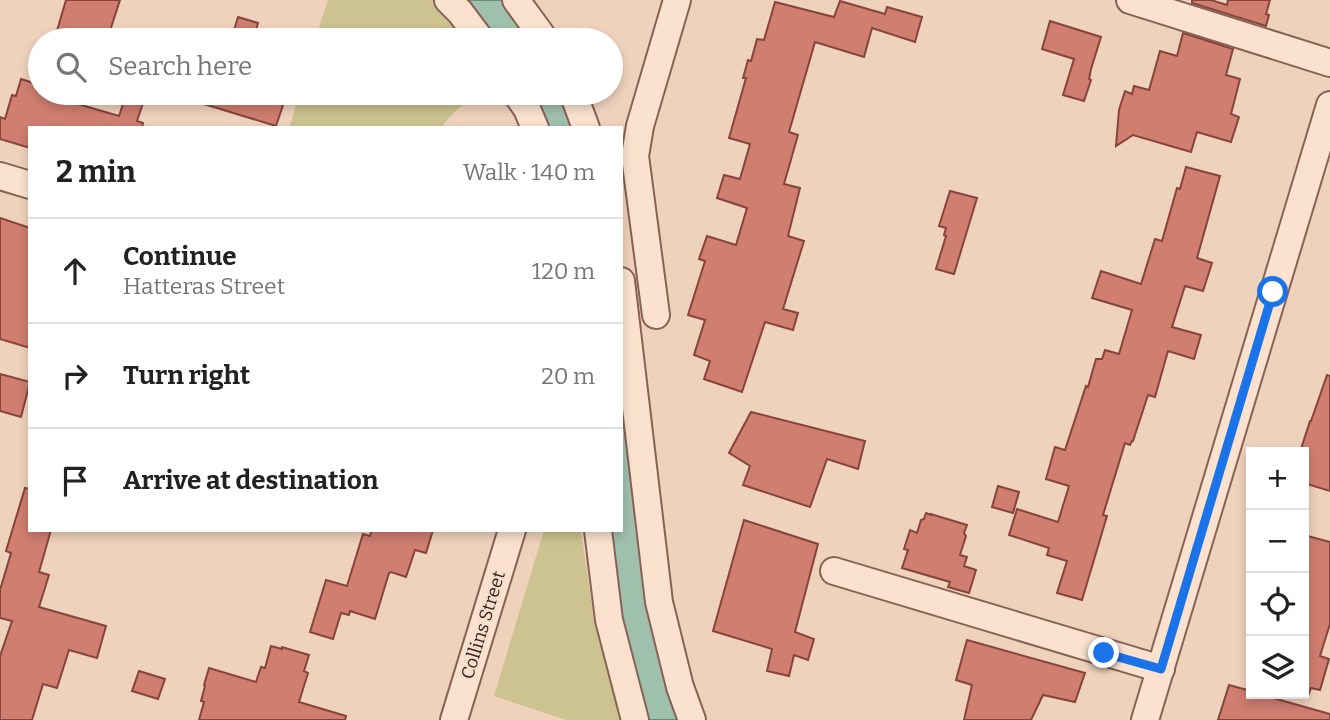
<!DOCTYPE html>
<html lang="en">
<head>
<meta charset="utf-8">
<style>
	body { margin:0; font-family:Bitter,serif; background:#f2f2f2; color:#222 }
	.controls { position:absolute; right:21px; bottom:21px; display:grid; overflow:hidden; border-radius:0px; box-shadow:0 4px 10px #0003 }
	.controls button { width:63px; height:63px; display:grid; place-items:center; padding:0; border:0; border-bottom:2px solid #e0e0e0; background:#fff; color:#222; font:35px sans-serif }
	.stop { position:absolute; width:21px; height:21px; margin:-16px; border:5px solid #1a73e8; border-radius:50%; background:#fff }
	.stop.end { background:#1a73e8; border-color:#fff; box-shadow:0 2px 7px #0008 }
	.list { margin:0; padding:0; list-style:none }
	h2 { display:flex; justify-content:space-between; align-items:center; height:91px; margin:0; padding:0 28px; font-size:30px }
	h2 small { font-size:23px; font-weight:400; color:#767676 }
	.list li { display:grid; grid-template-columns:46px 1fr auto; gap:21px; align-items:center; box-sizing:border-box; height:105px; padding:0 28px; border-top:2px solid #e0e0e0 }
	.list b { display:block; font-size:26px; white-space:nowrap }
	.list p { margin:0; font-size:23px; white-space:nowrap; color:#767676 }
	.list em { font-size:23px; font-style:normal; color:#767676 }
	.icon { flex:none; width:38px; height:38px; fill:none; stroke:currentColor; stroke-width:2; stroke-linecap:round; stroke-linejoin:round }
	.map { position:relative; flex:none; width:1330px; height:720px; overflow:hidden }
	.search { position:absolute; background:#fff; box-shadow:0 4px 10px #0003; left:28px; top:28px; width:595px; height:77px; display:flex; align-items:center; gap:18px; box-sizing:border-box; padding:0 24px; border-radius:38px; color:#767676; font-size:26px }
	.panel { position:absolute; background:#fff; box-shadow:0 4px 10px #0003; left:28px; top:126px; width:595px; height:406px; border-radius:0px }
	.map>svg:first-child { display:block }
	.green { fill:#cdc390 }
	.water { fill:#a0c0ae; stroke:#688e7a; stroke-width:2 }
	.building { fill:#cf7e70; stroke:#87443a; stroke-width:2 }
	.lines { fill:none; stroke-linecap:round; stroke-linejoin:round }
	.minor-casing { stroke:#876255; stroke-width:30 }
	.minor { stroke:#fae2cf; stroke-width:26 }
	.route { stroke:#1a73e8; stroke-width:9 }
	.labels { text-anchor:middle; stroke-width:5; stroke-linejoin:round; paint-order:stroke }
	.street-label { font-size:18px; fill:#36201b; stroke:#f6decc }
</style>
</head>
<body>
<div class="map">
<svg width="1330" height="720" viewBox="0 0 1330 720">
	<rect width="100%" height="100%" fill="#efd2bc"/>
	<!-- green -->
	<g class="green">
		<path d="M328 0H435L466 40H315Z"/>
		<path d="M300 93H498L504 102C469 98 466 98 443 125V128H289Z"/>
		<path d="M544 530H581L594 621 620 720H566L494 696Z"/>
	</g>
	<!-- water -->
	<g class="water">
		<path d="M463 0H505L536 40H493Z"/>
		<path d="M525 93H563L578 128H543Z"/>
		<path d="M621 341 682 720H648L637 688 617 606 609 530H621Z"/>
	</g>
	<!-- building -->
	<g class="building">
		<path d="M66 0H120L107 40H75L56 34Z"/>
		<path d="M1192 0H1211L1227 5 1228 0H1270L1266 14 1269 15 1266 26 1192 3Z"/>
		<path d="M840 1 885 14 887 7 922 17 915 42 872 28 864 57 815 42 789 132 798 135 784 184 800 188 788 236 804 241 783 309 798 313 793 330 765 322 742 392 704 379 710 361 694 355 705 320 688 315 705 261 699 259 707 236 736 245 747 208 717 198 724 175 740 179 750 144 729 138 746 78H743L748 60 751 61 757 39 764 40 775 2 834 17Z"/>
		<path d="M238 17 258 23 253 40H231Z"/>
		<path d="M1050 21 1101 37 1091 69 1089 79 1091 80 1084 101 1063 95 1074 59 1042 49Z"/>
		<path d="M1183 33 1233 49 1226 75 1240 79 1231 114 1239 117 1231 142 1197 132 1191 152 1133 135 1116 146 1119 110 1125 91 1132 94 1134 86 1149 90 1160 51 1177 56Z"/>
		<path d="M21 79 40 85V93H55L54 97 119 116 125 98 143 103 137 121 143 123 142 128H30V148L0 139V117L5 119 12 95 16 96Z"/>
		<path d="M182 93H267L284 98 282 101 284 102 276 126 181 97Z"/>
		<path d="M1186 167 1220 176 1197 258 1212 263 1203 291 1185 286 1172 327 1201 335 1194 359 1168 351 1155 397 1148 395 1133 441H1132L1130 445 1125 443 1103 515 1107 516 1082 600 1057 593 1067 561 1047 555 1049 548 1009 535 1017 509 1058 522 1069 486 1046 479 1055 447 1065 450 1086 386 1088 387 1096 359H1102L1105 350 1119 354 1132 310 1092 298 1101 271 1141 284 1155 239 1162 241 1177 188 1180 189Z"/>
		<path d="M950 191 977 198 954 274 936 269 946 236 944 235 946 228 939 226Z"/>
		<path d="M0 218 30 228V348L0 339Z"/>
		<path d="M0 374 30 382 21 417 0 411Z"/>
		<path d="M1327 375 1330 376V491L1304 483V452H1300L1310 421H1311Z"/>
		<path d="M751 412 865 441 858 469 827 459 810 507 743 485 750 466 729 453Z"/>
		<path d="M998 486 1019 492 1013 513 992 507Z"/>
		<path d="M25 488 30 489V530H51L39 572 49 575 39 607 106 626 97 658 69 650 57 688 43 684 32 720H0V656L12 621 0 618V590L11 553 6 551Z"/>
		<path d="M926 513 931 515V514L967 525 964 533 966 536 960 555 967 557 964 566 976 570 969 593 948 587 950 582 902 568 908 550 904 549 910 530 917 533 921 520 924 519Z"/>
		<path d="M744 520 818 544 795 632 814 639 808 660 794 655 789 676 767 671 772 649 713 631Z"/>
		<path d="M372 530H433L426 553 415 550 406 577 391 572 389 573 375 619 350 611 349 615 341 613 333 639 310 632 326 580 347 586 363 534 370 536Z"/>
		<path d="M1304 535 1330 542V624L1320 656 1329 659 1320 690 1311 688 1308 696H1304Z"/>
		<path d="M967 640 1085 673 1075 702 1043 695 1031 720H964L972 685 956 680Z"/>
		<path d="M271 646 282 649V647L309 655 304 671 308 673 299 702 346 716 345 720H199L204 702 201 701 205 686 204 685 209 668 256 682 261 667 265 668Z"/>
		<path d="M139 671 165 679 158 699 132 691Z"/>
		<path d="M1229 685 1251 691V694H1259L1330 714V720H1218Z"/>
	</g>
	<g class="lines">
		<defs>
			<g id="minor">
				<path d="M448 0 460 12 481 40"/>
				<path d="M516 0 545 40"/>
				<path d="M1130 0 1330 63"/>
				<path d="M516 93 527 109 535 128"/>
				<path d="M573 93 586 128"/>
				<path d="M0 176 30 185"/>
				<path d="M621 281 659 602 680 687 692 720"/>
				<path d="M656 315 635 156 640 126 677 0"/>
				<path d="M598 530 609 620 635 720"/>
				<path d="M834 571 1161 669"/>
				<path d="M454 720 512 530"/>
				<path d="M1145 720 1330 105"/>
			</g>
		</defs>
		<!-- minor casing -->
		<use href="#minor" class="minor-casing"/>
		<!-- minor -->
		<use href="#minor" class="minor"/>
	</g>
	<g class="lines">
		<!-- route -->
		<path class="route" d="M1104 653 1161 669 1273 292"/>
	</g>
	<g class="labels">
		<!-- street labels -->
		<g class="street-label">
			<text transform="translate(483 625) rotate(-73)" y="6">Collins Street</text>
		</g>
	</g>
</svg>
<div class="controls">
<button>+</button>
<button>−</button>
<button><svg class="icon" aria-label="locate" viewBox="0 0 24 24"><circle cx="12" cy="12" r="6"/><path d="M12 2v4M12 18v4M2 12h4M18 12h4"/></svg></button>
<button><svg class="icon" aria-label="layers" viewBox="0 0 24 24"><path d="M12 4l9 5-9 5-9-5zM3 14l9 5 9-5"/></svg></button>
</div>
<div class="stop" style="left:1273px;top:292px"></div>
<div class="stop end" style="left:1104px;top:653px"></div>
<div class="search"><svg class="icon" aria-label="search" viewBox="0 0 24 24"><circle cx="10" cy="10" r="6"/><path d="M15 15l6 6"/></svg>Search here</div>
<section class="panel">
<h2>2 min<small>Walk · 140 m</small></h2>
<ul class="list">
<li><svg class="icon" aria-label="ahead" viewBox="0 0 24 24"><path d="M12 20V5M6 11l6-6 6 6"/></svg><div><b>Continue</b><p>Hatteras Street</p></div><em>120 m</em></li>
<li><svg class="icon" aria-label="right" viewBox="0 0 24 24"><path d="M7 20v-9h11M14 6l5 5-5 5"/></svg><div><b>Turn right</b></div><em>20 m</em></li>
<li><svg class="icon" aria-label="arrive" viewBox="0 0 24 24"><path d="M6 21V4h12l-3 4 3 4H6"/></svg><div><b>Arrive at destination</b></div></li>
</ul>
</section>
</div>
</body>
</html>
